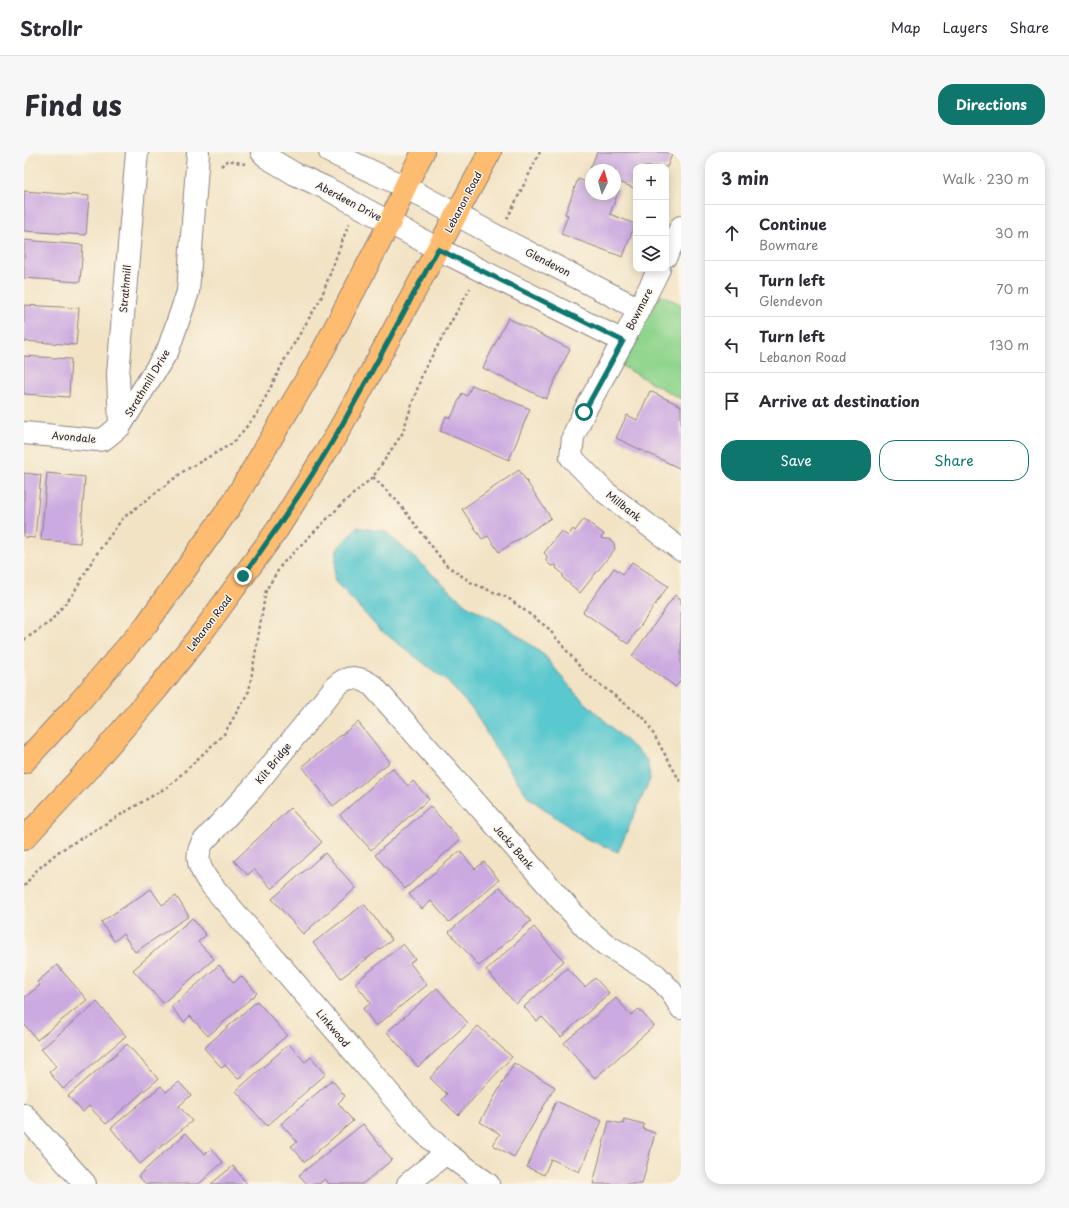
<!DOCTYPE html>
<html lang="en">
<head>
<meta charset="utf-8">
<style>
	body { margin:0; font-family:"Playpen Sans",sans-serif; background:#f7f7f7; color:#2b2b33 }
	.controls { position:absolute; right:12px; top:12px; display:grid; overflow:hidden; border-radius:8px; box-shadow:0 2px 10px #0003 }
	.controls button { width:36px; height:36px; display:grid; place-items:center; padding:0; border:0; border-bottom:1px solid #e1e1e2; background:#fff; color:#2b2b33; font:20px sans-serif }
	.compass { position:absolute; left:561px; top:12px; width:36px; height:36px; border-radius:50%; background:#fff; box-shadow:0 2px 10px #0003; rotate:5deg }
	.stop { position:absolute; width:12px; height:12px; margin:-9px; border:3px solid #0f766e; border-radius:50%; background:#fff }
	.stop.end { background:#0f766e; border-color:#fff; box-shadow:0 1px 4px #0008 }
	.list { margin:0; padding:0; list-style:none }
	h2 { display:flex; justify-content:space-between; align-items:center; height:52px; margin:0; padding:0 16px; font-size:17px }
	h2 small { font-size:13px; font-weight:400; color:#7c7c81 }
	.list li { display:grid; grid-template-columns:26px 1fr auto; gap:12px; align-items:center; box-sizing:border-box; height:56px; padding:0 16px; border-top:1px solid #e1e1e2 }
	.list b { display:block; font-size:15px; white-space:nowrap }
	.list p { margin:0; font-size:13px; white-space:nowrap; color:#7c7c81 }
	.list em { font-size:13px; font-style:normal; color:#7c7c81 }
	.actions { display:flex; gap:8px; padding:12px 16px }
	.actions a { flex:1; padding:9px 0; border:1px solid #0f766e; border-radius:16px; text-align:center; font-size:14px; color:#0f766e }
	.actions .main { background:#0f766e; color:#fff }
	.icon { flex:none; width:22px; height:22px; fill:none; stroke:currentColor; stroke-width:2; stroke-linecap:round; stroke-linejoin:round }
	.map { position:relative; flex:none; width:657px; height:1032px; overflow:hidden; border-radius:16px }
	header { display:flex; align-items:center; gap:24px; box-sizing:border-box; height:56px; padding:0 20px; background:#fff; border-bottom:1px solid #e1e1e2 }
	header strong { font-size:19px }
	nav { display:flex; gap:22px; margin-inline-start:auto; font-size:14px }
	.intro { display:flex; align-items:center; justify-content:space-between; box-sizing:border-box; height:96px; padding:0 24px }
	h1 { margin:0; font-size:28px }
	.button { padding:10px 18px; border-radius:16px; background:#0f766e; color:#fff; font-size:14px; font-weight:700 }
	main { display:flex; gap:24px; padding:0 24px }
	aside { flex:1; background:#fff; border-radius:16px; box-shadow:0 2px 10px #0003 }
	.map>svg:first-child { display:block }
	.green { fill:#90d58e; stroke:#597c64 }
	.water { fill:#5ac8cf; stroke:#3e7585 }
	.building { fill:#cba9e1 }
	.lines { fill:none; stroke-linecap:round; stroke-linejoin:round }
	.minor-casing { stroke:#8a8280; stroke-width:24 }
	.major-casing { stroke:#8a8280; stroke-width:24 }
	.path { stroke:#8a8280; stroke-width:2.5; stroke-dasharray:3 3; stroke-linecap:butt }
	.minor { stroke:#fff; stroke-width:22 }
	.major { stroke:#fdbc6f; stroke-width:22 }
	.route { stroke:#0f766e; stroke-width:5 }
	.labels { text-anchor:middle; stroke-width:3; stroke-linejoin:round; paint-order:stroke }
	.street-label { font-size:10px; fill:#22223b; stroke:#fcf5e5 }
</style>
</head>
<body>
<header>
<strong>Strollr</strong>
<nav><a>Map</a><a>Layers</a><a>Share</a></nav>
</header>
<div class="intro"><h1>Find us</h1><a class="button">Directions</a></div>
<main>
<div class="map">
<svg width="657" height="1032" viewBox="0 0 657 1032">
	<rect width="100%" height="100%" fill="#fcf5e5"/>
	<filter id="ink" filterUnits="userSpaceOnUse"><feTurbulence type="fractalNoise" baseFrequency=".025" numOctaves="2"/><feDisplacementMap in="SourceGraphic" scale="8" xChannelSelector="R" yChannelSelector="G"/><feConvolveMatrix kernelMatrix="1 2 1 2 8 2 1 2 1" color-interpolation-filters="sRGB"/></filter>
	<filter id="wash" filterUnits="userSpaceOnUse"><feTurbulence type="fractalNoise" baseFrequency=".012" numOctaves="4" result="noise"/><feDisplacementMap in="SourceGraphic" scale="16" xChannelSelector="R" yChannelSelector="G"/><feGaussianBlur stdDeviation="0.9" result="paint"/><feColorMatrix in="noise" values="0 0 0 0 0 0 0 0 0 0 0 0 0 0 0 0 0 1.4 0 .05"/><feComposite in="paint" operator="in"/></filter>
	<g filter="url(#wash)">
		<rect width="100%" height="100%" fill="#f2e3c5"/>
		<!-- green -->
		<path class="green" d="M637 142 657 153V247L598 214Z"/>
		<!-- water -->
		<path class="water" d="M333 375 362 380 442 453 480 473 521 504 550 540 623 608 626 627 594 700 559 685 504 645 470 594 450 559 423 529 354 476 310 428 313 397Z"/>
		<g id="blocks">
			<!-- building -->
			<g class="building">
				<path d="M573 0H649L643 15H612V37L591 28V18H569L566 17Z"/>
				<path d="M554 27 567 32V42H591V36L595 38 586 62 611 72 599 105 537 82 544 63 541 62Z"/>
				<path d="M0 39 65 44 62 83 0 79Z"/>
				<path d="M0 88 59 93 56 130 0 126Z"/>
				<path d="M0 153 55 156 52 193 0 189Z"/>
				<path d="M484 166 546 197 522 247 459 216Z"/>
				<path d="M0 204 47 207 45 245 0 242Z"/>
				<path d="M448 233 506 257 485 308 416 279 422 264 427 266 438 241 443 244Z"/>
				<path d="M626 239 657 254V317L592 286 603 263 613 268Z"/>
				<path d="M495 318 527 366 475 400 464 384 458 387 438 357Z"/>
				<path d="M0 321 17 323 11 386 0 385Z"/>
				<path d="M23 321 61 325 56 391 17 388Z"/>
				<path d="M560 367 580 382 577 386 580 387H585L590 391 591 397 556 441 540 427 538 421 532 416 533 414 530 413 527 414 522 409 523 404 520 401 537 379 544 384 549 377 551 379Z"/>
				<path d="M608 410 644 434 604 492 559 460 590 416 599 422Z"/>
				<path d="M651 443 657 447V527L652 535 608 504Z"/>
				<path d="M334 570 366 610 309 654 278 614Z"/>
				<path d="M368 616 384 634 389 629 405 647 347 698 316 663Z"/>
				<path d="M406 654 436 688 381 737 351 703Z"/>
				<path d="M266 656 298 690 248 737 230 717 224 723 210 709Z"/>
				<path d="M436 699 451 717 460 710 475 728 425 770 407 749 398 757 385 742Z"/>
				<path d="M301 701 332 736 279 782 248 747Z"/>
				<path d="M476 735 507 769 455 814 425 780Z"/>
				<path d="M127 737 138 753 152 744 165 764 111 800 99 782 90 789 77 770Z"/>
				<path d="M340 752 368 788 317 826 289 791Z"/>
				<path d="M168 766 182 783 174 790 190 807 139 851 109 818Z"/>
				<path d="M510 775 540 809 492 852 462 818Z"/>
				<path d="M379 792 391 807 386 811 403 833 352 874 339 857 347 851 331 831Z"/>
				<path d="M33 813 63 848 13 888 0 872V846L16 833 13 830Z"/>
				<path d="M195 813 210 831 217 824 233 841 184 884 166 864 160 870 147 855Z"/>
				<path d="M543 816 561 835 571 826 585 841 537 885 518 865 513 869 500 855Z"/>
				<path d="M413 836 444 871 394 915 363 880Z"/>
				<path d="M592 846 607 863 615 857 630 874 571 926 540 891Z"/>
				<path d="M233 849 263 883 214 927 201 913 198 916 180 896Z"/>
				<path d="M73 850 102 884 39 937 25 920 32 914 17 897Z"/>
				<path d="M454 874 488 905 434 963 418 948 423 942 406 926Z"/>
				<path d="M103 892 134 927 82 972 65 954 59 960 44 944Z"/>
				<path d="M265 892 281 910 287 905 302 922 243 974 212 939Z"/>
				<path d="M490 911 531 935 490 1005 469 993 476 982 456 970Z"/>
				<path d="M308 928 321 944 314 951 329 969 281 1010 267 994 273 990 257 972Z"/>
				<path d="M155 930 167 943 155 954 168 969 116 1012 87 976 137 934 142 940Z"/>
				<path d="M532 949 578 969 555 1020 527 1007 520 1023 503 1015Z"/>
				<path d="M600 967 620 972 619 977 631 981 618 1032H569L585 969 599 972Z"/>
				<path d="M339 972 368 1008 338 1032H305L301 1027 295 1032H283L275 1023Z"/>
				<path d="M162 981 181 1002 187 996 199 1010 175 1032H122L114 1024Z"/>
				<path d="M209 1014 223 1032H187Z"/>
			</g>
		</g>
	</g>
	<g filter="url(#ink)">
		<use href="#blocks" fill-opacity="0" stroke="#8a8280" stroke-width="1"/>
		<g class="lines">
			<defs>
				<g id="minor">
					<path d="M238 0 244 6 271 22 302 36 414 97 599 189"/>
					<path d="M306 0 381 35 474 85 615 157"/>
					<path d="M642 104 657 75"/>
					<path d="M635 117 599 189 560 260 549 285 547 305 581 340 657 398"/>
					<path d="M96 274 94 222 113 0"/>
					<path d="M0 281 73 288 80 287 96 274 144 198 164 140 174 0"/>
					<path d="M0 963 61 1032"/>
					<path d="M384 1032 422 1001"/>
					<path d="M464 1032 422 1001 395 976 184 729C176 717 170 704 179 690L228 637 312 534C324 523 336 524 349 534L561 775 581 792 632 823 647 839 657 856"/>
				</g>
				<g id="major">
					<path d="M0 610 50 556 122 473 208 352 294 208 366 70 381 35 399 0"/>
					<path d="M0 687 68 613 134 536 180 478 253 378 307 292 334 244 466 0"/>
				</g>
			</defs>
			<!-- minor casing -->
			<use href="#minor" class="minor-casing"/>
			<!-- major casing -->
			<use href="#major" class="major-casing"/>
			<!-- path -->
			<g class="path">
				<path d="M197 14 204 8 221 12"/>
				<path d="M483 67 516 0"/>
				<path d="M349 325 374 350 422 413 448 431 484 446 524 476 561 521 621 567 657 631"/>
				<path d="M0 488 26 470 49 442 71 404 99 366 160 319 209 291 233 262 261 207 297 146 325 71"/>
				<path d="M0 734 13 718 34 700 145 634 200 582 225 539 242 438 258 412 319 351 349 325 378 282 399 220 446 136"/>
			</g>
			<!-- minor -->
			<use href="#minor" class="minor"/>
			<!-- major -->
			<use href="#major" class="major"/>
		</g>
	</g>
	<g class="lines" filter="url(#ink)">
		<!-- route -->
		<path class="route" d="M219 424C250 381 281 336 308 290 345 227 379 161 414 97L599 189 560 260"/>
	</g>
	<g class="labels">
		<!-- street labels -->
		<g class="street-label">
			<text transform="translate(325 49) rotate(28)" y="4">Aberdeen Drive</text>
			<text transform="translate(439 50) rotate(-62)" y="4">Lebanon Road</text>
			<text transform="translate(524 110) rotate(27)" y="4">Glendevon</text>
			<text transform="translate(101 137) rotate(-85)" y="4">Strathmill</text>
			<text transform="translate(615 157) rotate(-63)" y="4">Bowmare</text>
			<text transform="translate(123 231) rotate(-59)" y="4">Strathmill Drive</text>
			<text transform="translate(50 285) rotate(5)" y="4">Avondale</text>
			<text transform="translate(600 354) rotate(38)" y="4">Millbank</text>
			<text transform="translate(185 471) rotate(-53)" y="4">Lebanon Road</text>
			<text transform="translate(249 611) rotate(-51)" y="4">Kilt Bridge</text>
			<text transform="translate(490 695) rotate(49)" y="4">Jacks Bank</text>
			<text transform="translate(309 876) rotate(50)" y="4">Linkwood</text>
		</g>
	</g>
</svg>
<div class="controls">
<button>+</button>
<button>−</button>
<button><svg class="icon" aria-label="layers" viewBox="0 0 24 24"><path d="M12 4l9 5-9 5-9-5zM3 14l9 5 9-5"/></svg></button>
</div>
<svg class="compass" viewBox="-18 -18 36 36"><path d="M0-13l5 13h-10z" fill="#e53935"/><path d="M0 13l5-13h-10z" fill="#7c7c81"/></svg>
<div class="stop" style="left:560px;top:260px"></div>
<div class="stop end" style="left:219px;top:424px"></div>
</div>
<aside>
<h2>3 min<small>Walk · 230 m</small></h2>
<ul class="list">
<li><svg class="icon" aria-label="ahead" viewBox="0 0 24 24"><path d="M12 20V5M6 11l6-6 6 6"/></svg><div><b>Continue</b><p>Bowmare</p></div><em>30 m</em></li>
<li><svg class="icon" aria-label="left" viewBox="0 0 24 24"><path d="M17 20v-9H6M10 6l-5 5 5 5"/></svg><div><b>Turn left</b><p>Glendevon</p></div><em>70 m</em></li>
<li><svg class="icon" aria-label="left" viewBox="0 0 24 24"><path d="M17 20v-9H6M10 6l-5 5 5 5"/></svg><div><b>Turn left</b><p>Lebanon Road</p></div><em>130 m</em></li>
<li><svg class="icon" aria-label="arrive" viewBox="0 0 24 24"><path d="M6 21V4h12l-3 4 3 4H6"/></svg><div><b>Arrive at destination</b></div></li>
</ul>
<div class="actions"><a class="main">Save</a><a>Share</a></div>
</aside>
</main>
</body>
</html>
